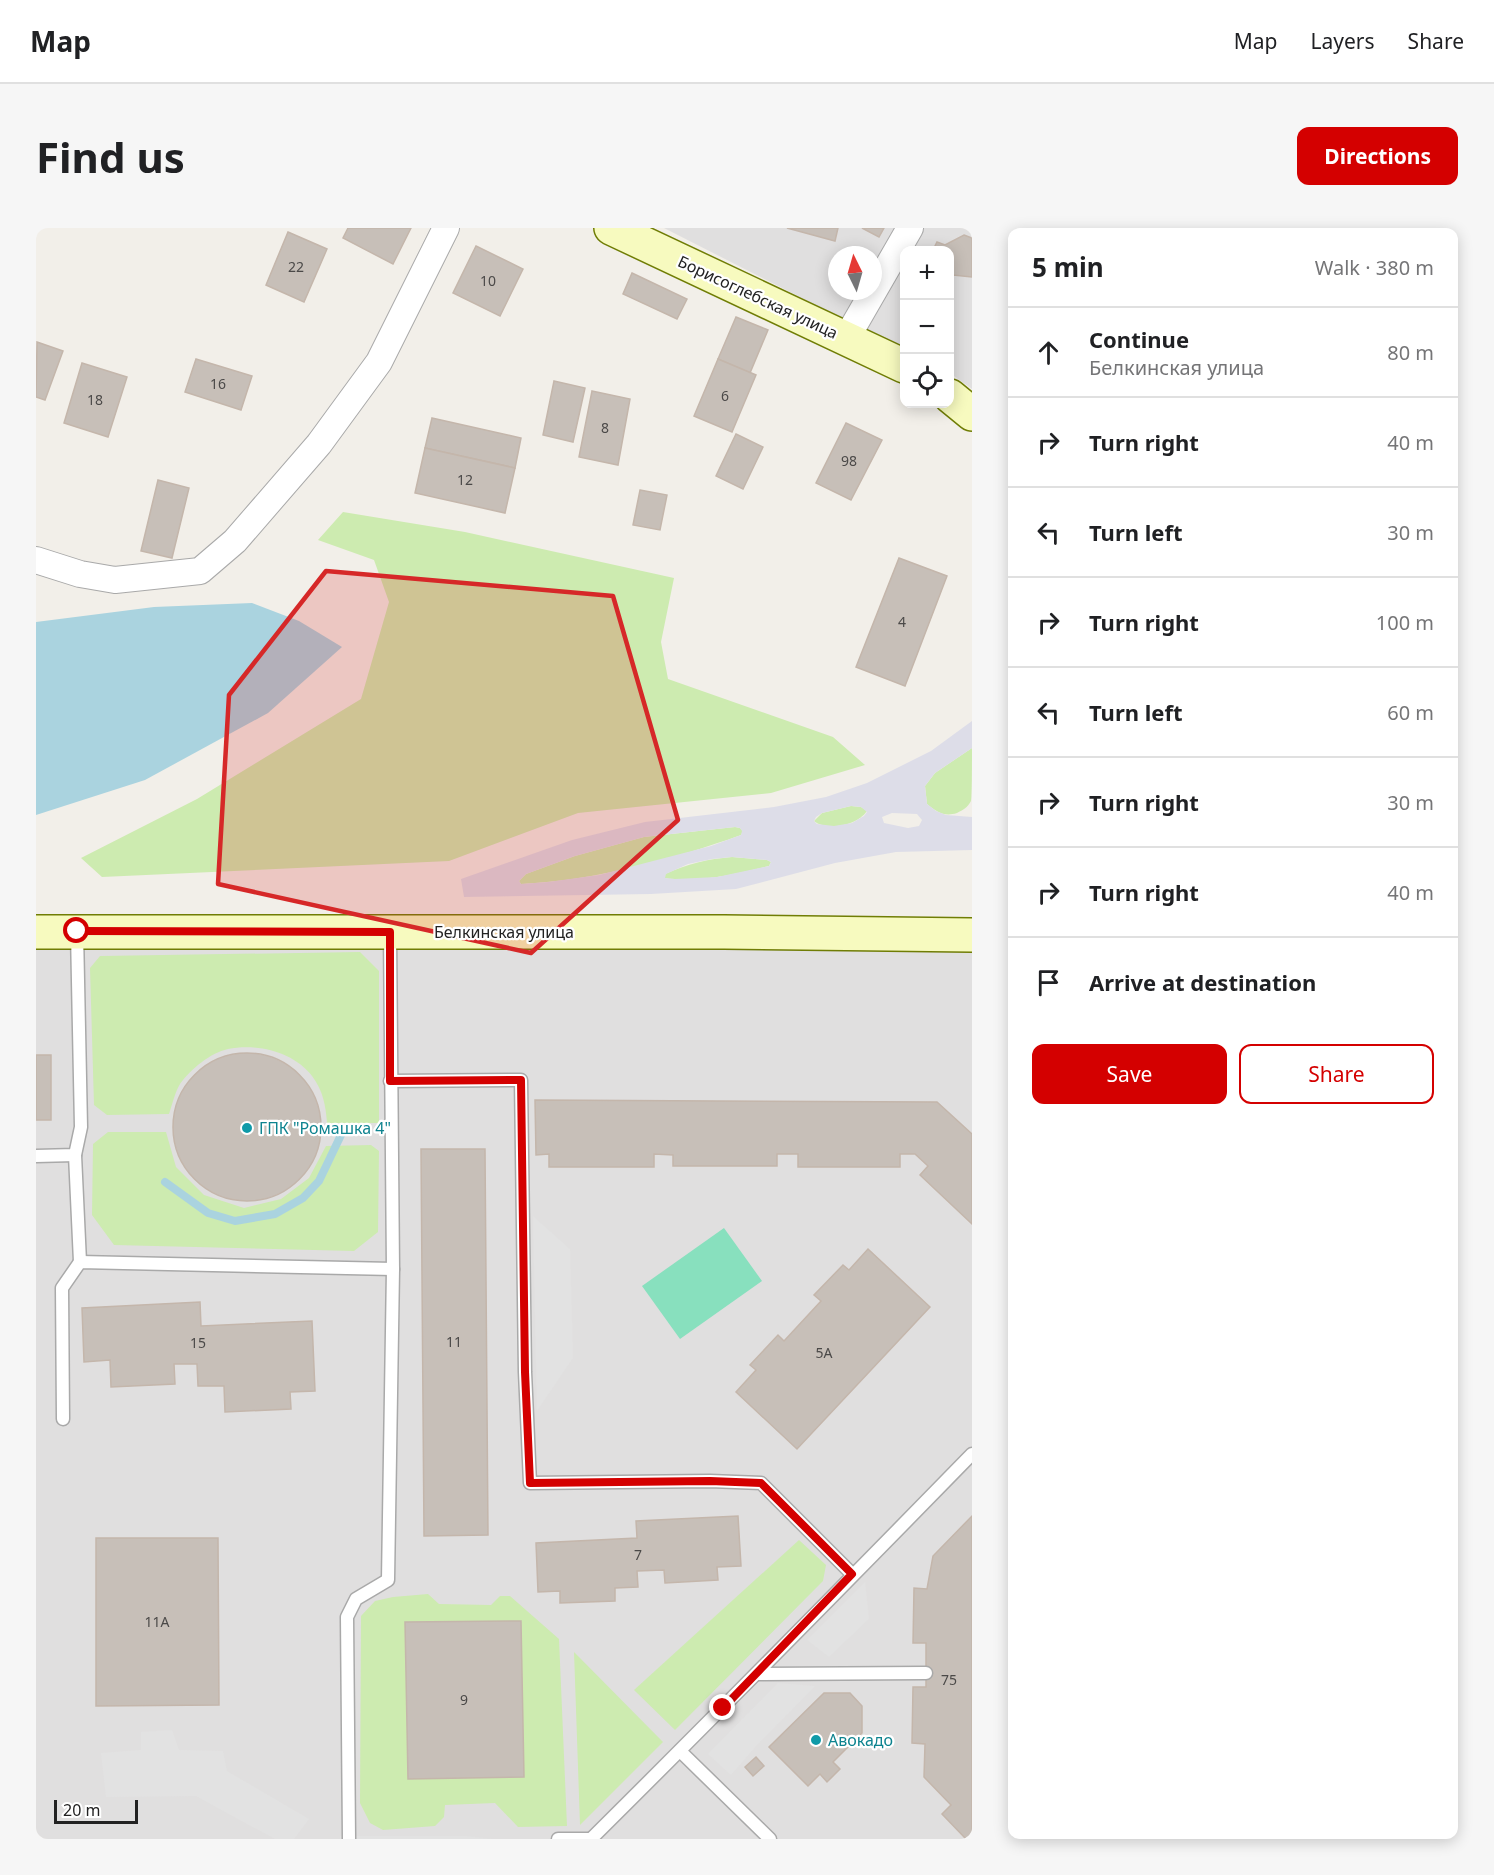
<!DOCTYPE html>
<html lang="en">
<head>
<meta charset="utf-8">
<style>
	body { margin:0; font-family:"Noto Sans",sans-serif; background:#f6f6f6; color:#202124 }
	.controls { position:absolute; right:18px; top:18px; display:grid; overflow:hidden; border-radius:12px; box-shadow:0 3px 15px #0003 }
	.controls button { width:54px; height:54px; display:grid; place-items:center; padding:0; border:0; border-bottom:2px solid #e0e0e0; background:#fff; color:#202124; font:30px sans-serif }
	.compass { position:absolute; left:792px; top:18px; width:54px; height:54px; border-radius:50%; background:#fff; box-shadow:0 3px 15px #0003; rotate:355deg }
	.scale { position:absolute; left:18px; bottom:15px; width:84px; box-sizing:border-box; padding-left:6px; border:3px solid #222; border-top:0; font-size:16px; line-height:21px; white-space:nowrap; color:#222; -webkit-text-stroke:4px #fff; paint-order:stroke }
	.stop { position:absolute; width:18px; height:18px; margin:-14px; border:4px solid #d40000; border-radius:50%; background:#fff }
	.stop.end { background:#d40000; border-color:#fff; box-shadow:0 2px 6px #0008 }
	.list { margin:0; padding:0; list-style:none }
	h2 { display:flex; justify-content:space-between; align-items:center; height:78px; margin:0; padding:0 24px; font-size:26px }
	h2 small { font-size:20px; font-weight:400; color:#757577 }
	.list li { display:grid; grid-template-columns:39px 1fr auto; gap:18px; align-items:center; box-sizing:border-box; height:90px; padding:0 24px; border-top:2px solid #e0e0e0 }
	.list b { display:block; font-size:22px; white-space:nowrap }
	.list p { margin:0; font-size:20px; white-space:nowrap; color:#757577 }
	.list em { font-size:20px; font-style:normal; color:#757577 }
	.actions { display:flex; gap:12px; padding:18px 24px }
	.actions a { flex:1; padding:14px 0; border:2px solid #d40000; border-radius:12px; text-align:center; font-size:21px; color:#d40000 }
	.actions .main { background:#d40000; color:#fff }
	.icon { flex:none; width:33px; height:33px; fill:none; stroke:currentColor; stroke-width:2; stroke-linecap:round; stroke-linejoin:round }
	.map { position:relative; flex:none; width:936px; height:1611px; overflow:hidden; border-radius:12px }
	header { display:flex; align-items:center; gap:36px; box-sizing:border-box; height:84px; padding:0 30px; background:#fff; border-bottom:2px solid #e0e0e0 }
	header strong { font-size:28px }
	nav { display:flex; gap:33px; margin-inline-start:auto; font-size:21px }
	.intro { display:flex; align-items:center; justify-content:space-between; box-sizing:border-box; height:144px; padding:0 36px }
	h1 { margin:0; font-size:42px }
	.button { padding:15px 27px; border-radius:12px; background:#d40000; color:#fff; font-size:21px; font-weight:700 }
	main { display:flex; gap:36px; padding:0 36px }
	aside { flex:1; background:#fff; border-radius:12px; box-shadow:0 3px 15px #0003 }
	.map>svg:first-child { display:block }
	.residential { fill:#e0dfdf; fill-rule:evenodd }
	.grass { fill:#cdebb0 }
	.pitch { fill:#88e0be }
	.parking { fill:#e2e2e2 }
	.plaza { fill:#dddde8; fill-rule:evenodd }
	.water { fill:#aad3df }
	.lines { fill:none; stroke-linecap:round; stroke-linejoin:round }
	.stream { stroke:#aad3df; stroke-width:8 }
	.building { fill:#c7bfb8; stroke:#c4b6ab; stroke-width:1.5 }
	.lane-casing { stroke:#a9a9a9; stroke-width:15 }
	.street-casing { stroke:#a9a9a9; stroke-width:28 }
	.secondary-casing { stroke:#707d05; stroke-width:36 }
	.lane { stroke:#fff; stroke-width:12 }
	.street { stroke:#fff; stroke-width:26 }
	.secondary { stroke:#f7fabf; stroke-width:33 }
	.route { stroke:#d40000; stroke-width:8 }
	.marked { fill:#d62828; fill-opacity:0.2; stroke:#d62828; stroke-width:4.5; stroke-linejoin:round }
	.culture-dot { fill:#0f9aa8; stroke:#fff; stroke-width:2 }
	.labels { text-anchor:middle; stroke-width:4.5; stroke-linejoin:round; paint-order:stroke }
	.number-label { font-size:14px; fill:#4b4948 }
	.street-label { font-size:16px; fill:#222; stroke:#fff }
	.culture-label { font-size:16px; fill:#0d838f; stroke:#fff; text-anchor:start }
</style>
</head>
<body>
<header>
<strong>Map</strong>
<nav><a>Map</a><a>Layers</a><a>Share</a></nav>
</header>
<div class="intro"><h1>Find us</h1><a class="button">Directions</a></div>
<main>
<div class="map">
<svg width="936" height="1611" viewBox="0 0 936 1611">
	<rect width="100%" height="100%" fill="#f2efe9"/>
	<!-- residential -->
	<g class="residential">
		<path d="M628 0H936V161L914 145V22H868V122ZM801 27H837V63H801Z"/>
		<path d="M0 718 887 720 936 723V1611H0Z"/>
	</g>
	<!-- grass -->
	<g class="grass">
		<path d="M307 284 429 304 638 350 625 414 632 451 797 509 829 537 735 565 542 585 413 633 66 649 45 630 161 571 325 471 353 374 338 332 282 312Z"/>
		<path d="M936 520C936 531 936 564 935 573 932 579 927 582 921 585 908 589 901 584 891 576L889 558 899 545Z"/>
		<path d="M815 578 825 579 831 583C822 597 791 604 778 593L786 585Z"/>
		<path d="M699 599 704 600 707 603 705 607C635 632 560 652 485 656L483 653 490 646 539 628 608 609Z"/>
		<path d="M696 629 731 632 735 634 733 638C700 646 663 655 628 650L629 646C651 636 672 631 696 629Z"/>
		<path d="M324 724 343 743V895H291C290 879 287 862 276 848 258 824 221 815 192 821 174 825 155 841 144 856 139 864 136 877 133 886L71 887 58 877 54 740 64 728Z"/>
		<path d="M72 904H130L140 939 168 967 208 980 245 971 273 950 290 918 335 917 343 923 342 1004 318 1023 78 1017 56 987 57 916Z"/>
		<path d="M763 1312 790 1337 787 1353 639 1502 598 1462Z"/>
		<path d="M392 1366 403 1376 455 1377 464 1368H474L523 1411 531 1598 482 1599 459 1575 409 1577 408 1589 399 1598 347 1602 334 1595 324 1575 325 1388 339 1373 357 1369Z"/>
		<path d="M538 1424 627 1514 544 1597Z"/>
	</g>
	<!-- pitch -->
	<path class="pitch" d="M688 1000 726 1053 644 1111 606 1058Z"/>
	<!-- parking -->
	<g class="parking">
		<path d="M497 988 534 1021 537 1130 501 1183Z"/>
		<path d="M829 1354 833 1391 793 1429 771 1412Z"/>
		<path d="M742 1455 779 1458 720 1518 695 1547 672 1526Z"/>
		<path d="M136 1502 143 1522 187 1523 191 1543 273 1591 258 1611H239L160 1568 70 1569 65 1525 105 1522V1504Z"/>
		<path d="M304 1608H431L455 1611H304Z"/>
	</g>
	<!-- plaza -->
	<path class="plaza" d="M936 493V520L899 545 889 558 891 576 900 583 910 587 936 589V622L860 624 799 635 700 661 615 666 428 669 425 651 536 612 609 594 738 579 790 569 831 555 895 523ZM815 578 825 579 831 584 828 588 816 595 798 598 781 596 778 593 780 589 786 585ZM856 585 881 586 886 592 883 598 872 600 848 595 846 589ZM699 599 704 600 706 603 705 607 675 618 563 647 512 654 485 656 483 653 490 646 539 628 608 609ZM696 629 731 632 735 634 733 638 681 649 639 651 629 650 630 646 652 636 676 631Z"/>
	<!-- water -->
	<path class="water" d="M216 375 263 393 306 419 232 485 109 552 0 587V394L118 379Z"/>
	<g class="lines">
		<!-- stream -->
		<path class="stream" d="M129 954 172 985 199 993 239 986 267 970 283 953 305 907"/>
	</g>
	<!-- building -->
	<g class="building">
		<path d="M312 0H375L357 36 307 10Z"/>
		<path d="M751 0H802L799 13Z"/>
		<path d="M826 0H848L843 9Z"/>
		<path d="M252 4 291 21 268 74 230 57Z"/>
		<path d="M928 7 936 10V49L917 47 914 54V22H897L901 14 909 17Z"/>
		<path d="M440 18 487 41 464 88 417 65Z"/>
		<path d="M596 45 651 71 641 91 587 66Z"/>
		<path d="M700 89 732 102 714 145 682 131Z"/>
		<path d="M1 114 27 123 9 172 0 169Z"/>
		<path d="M160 131 216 148 205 182 149 164Z"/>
		<path d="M682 131 720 147 696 204 658 188Z"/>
		<path d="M46 135 91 149 72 209 28 195Z"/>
		<path d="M518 153 549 160 537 214 507 207Z"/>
		<path d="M556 163 594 171 582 237 543 229Z"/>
		<path d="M396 190 485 210 479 240 389 220Z"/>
		<path d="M810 195 846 212 815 272 780 255Z"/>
		<path d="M700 206 727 219 707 261 680 248Z"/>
		<path d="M389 220 479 240 469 285 379 265Z"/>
		<path d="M122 252 153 260 136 330 105 323Z"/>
		<path d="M604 262 631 267 624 302 597 297Z"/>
		<path d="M863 330 911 348 869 458 820 439Z"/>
		<circle cx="211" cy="899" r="74"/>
		<rect x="0" y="827" width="15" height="65"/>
		<path d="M499 872 901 874 936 906V996L884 947 892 938 879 926H864V939H762V926H741V938H637V927L618 926V939H513V926L500 927Z"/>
		<path d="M385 921H449L452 1307 388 1308Z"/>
		<path d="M832 1021 894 1079 761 1221 700 1164 720 1142 714 1137 742 1107 748 1113 785 1073 778 1067 807 1037 813 1042Z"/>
		<path d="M164 1074 165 1098 276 1093 279 1163 254 1164 255 1181 189 1184 188 1158H162L161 1136H138L139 1156 75 1159 74 1132 48 1134 46 1080Z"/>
		<path d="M702 1288 705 1338 681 1339 682 1352 629 1355 628 1342 601 1343 602 1359 579 1360V1373L524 1375V1363L502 1364 500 1315 601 1310 600 1293Z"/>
		<path d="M936 1288V1611H930L906 1586 915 1577 888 1549 889 1516 876 1515 877 1459H890V1415H877L878 1360 891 1361 897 1328Z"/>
		<path d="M60 1310H182L183 1477 60 1478Z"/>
		<path d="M485 1393 488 1549 372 1551 369 1394Z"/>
		<path d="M788 1465H814L826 1478V1505L797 1534 804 1541 791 1554 784 1546 772 1558 733 1519Z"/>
		<path d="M720 1529 728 1538 717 1548 709 1539Z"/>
	</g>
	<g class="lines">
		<defs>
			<g id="lane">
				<path d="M354 853 485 852 489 1144 494 1255 674 1253 725 1255 816 1346"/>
				<path d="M39 927 44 1034"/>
				<path d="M0 928 39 927 45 899 41 704"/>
				<path d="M27 1191 26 1060 44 1034 357 1041"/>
				<path d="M721 1446 890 1445"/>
				<path d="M644 1523 734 1611"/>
				<path d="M313 1611 311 1389 320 1371 352 1352 357 1041 354 705"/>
				<path d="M522 1611H555"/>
				<path d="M555 1611C683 1484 810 1355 936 1226"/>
			</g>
			<g id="street">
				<path d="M810 111 874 0"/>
				<path d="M0 332 44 346 79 352 164 343 199 313 283 216 343 134 410 0"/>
			</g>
			<g id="secondary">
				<path d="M575 0 868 138"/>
				<path d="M914 168 936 186"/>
				<path d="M0 704H688L936 707"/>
			</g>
		</defs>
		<!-- lane casing -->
		<use href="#lane" class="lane-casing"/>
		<!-- street casing -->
		<use href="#street" class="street-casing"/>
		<!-- secondary casing -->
		<use href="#secondary" class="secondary-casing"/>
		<!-- lane -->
		<use href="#lane" class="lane"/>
		<!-- street -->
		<use href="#street" class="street"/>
		<!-- secondary -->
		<use href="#secondary" class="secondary"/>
	</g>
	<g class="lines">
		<!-- route -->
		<path class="route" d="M41 703 354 704V853L485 852 489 1144 494 1255 674 1253 725 1255 816 1346 687 1480"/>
	</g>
	<!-- marked area -->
	<path class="marked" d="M290 343 577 368 642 592 495 725 182 656 193 467Z"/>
	<!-- markers -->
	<g class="culture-dot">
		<circle cx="211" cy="900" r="6"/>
		<circle cx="780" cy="1512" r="6"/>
	</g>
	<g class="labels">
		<!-- number labels -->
		<g class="number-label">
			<text x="260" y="44">22</text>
			<text x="452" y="58">10</text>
			<text x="182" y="161">16</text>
			<text x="689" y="173">6</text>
			<text x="59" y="177">18</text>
			<text x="569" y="205">8</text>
			<text x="813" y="238">98</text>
			<text x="429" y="257">12</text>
			<text x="866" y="399">4</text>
			<text x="418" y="1119">11</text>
			<text x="162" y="1120">15</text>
			<text x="788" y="1130">5А</text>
			<text x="602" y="1332">7</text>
			<text x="121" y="1399">11А</text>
			<text x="913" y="1457">75</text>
			<text x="428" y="1477">9</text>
		</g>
		<!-- street labels -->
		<g class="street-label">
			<text transform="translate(722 69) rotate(25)" y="6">Борисоглебская улица</text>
			<text x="468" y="710">Белкинская улица</text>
		</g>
		<!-- culture labels -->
		<g class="culture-label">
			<text x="223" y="906">ГПК "Ромашка 4"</text>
			<text x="792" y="1518">Авокадо</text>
		</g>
	</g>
</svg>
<div class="controls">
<button>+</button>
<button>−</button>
<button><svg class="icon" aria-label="locate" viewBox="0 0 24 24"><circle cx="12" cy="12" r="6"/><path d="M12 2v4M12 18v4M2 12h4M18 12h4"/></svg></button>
</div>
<svg class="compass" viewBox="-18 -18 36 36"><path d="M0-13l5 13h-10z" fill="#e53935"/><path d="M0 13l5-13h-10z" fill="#757577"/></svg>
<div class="scale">20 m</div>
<div class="stop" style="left:41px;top:703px"></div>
<div class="stop end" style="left:687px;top:1480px"></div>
</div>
<aside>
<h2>5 min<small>Walk · 380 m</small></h2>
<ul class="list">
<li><svg class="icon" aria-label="ahead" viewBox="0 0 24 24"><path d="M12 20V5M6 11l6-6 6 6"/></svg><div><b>Continue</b><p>Белкинская улица</p></div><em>80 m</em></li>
<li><svg class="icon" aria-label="right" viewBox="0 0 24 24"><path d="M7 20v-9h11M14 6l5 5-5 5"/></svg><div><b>Turn right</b></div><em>40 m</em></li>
<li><svg class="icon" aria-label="left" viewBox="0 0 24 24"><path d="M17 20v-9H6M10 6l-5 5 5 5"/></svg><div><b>Turn left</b></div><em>30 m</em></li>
<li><svg class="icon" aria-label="right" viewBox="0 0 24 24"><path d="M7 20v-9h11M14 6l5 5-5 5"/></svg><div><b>Turn right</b></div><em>100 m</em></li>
<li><svg class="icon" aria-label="left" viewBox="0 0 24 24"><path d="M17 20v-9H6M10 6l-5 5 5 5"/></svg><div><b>Turn left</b></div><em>60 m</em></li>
<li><svg class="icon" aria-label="right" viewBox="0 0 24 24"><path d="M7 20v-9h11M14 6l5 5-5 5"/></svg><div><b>Turn right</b></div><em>30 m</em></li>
<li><svg class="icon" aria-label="right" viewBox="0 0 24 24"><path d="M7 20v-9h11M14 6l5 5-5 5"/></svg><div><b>Turn right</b></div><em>40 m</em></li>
<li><svg class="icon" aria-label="arrive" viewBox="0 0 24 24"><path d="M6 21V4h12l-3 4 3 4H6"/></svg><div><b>Arrive at destination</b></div></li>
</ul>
<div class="actions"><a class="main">Save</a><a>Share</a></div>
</aside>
</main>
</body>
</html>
